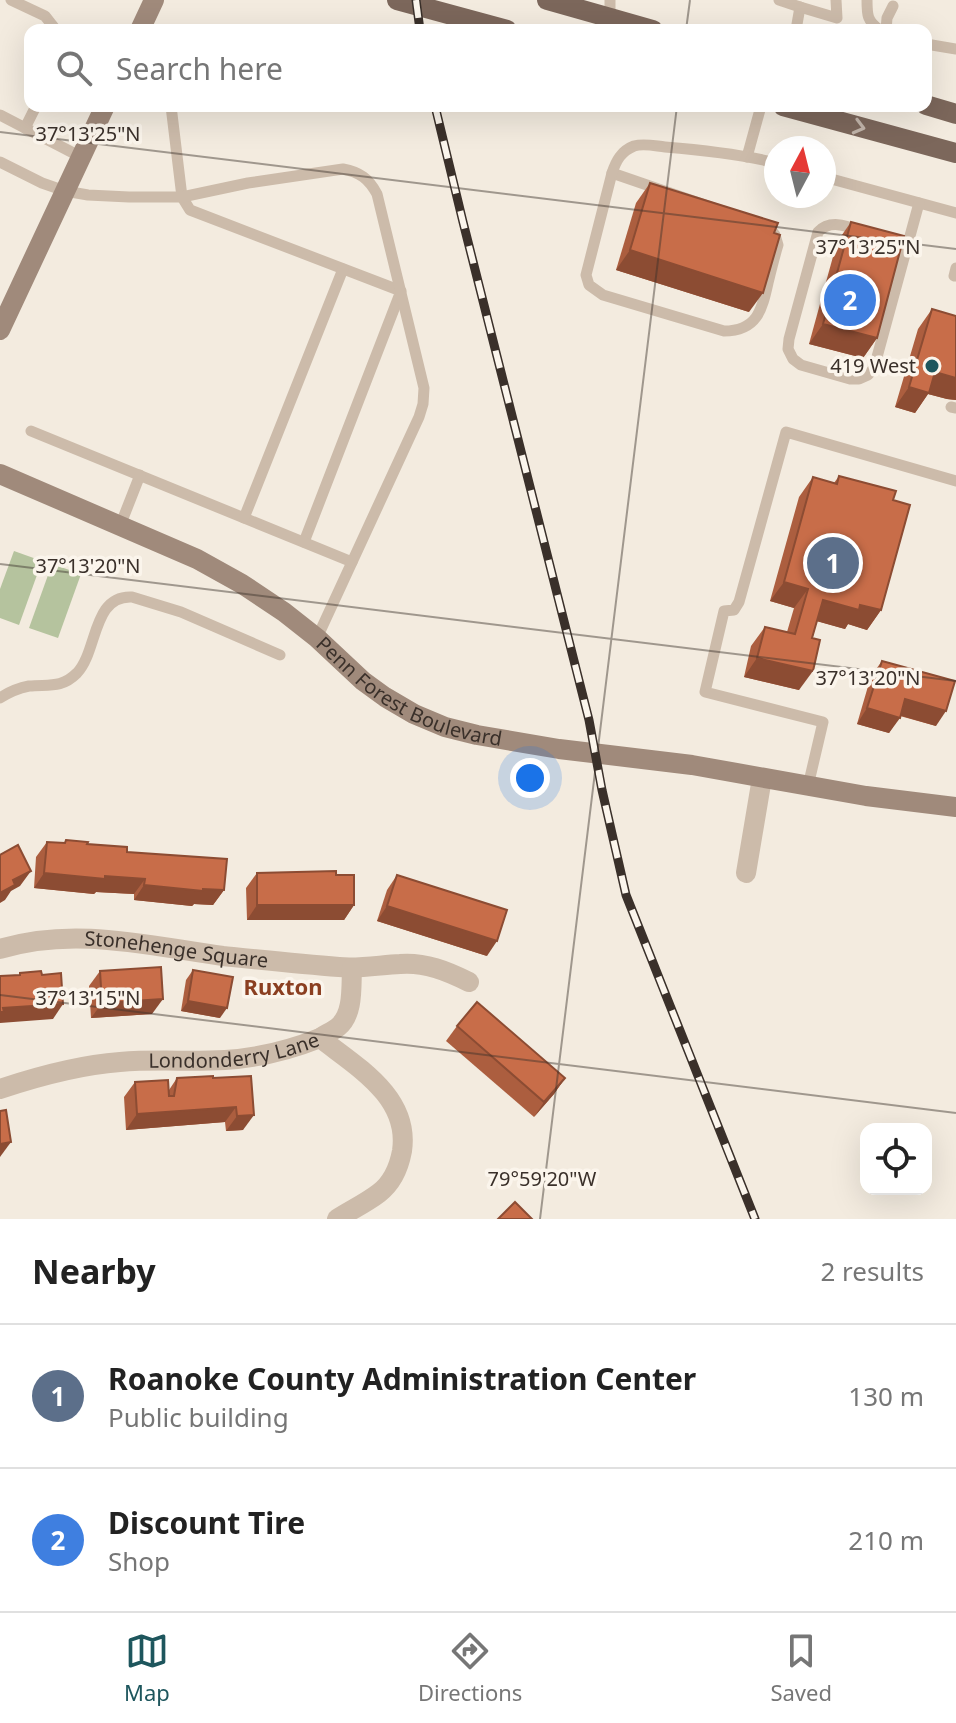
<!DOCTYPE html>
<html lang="en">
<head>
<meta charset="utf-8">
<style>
	body { margin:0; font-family:"Noto Sans",sans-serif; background:#f6f6f6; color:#222 }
	.controls { position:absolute; right:24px; bottom:24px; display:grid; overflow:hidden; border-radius:16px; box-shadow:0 8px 32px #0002 }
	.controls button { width:72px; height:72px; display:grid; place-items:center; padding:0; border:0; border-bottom:2px solid #e0e0e0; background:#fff; color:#222; font:40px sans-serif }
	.compass { position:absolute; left:764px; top:136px; width:72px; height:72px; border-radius:50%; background:#fff; box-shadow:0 8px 32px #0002; rotate:7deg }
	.you { position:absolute; left:530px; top:778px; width:28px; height:28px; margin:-20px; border:6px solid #fff; border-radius:50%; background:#1a73e8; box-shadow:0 0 0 12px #1a73e833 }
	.badge { display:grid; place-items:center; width:52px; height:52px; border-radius:50%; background:#1e565d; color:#fff; font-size:26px; font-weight:700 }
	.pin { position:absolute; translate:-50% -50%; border:4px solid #fff; box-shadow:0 2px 8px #0006 }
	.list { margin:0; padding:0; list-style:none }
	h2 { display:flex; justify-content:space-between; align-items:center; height:104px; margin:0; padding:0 32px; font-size:34px }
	h2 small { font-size:26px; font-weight:400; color:#767676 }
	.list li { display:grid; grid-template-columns:52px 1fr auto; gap:24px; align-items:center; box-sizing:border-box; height:144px; padding:0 32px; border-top:2px solid #e0e0e0 }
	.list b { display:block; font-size:30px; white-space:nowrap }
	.list p { margin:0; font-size:26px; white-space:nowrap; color:#767676 }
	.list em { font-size:26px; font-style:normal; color:#767676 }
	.icon { flex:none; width:44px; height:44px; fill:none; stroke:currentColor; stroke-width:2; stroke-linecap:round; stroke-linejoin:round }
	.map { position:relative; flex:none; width:956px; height:1219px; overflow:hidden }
	.search { position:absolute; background:#fff; box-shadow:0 8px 32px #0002; left:24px; right:24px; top:24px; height:88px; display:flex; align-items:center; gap:20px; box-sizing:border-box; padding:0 28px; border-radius:16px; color:#767676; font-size:30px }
	.sheet { height:392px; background:#fff }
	nav { display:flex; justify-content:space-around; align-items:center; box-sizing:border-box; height:112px; border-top:2px solid #e0e0e0; background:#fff; font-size:22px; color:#767676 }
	nav a { display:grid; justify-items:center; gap:4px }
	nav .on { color:#1e565d }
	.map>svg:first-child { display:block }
	.green { fill:#b5c39e }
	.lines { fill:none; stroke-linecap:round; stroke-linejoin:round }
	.lane { stroke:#cba; stroke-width:11 }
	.street { stroke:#cba; stroke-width:20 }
	.secondary { stroke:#a08a7b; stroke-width:20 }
	.primary { stroke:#7c675b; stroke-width:20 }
	.rail-casing { stroke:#3a302a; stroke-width:9 }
	.rail { stroke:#fbf5ec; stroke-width:6; stroke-dasharray:18; stroke-linecap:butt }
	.wall { fill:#ac5e3f }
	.shaded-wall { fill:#8c4c33 }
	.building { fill:#c86d49; stroke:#8c4c33; stroke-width:2 }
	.oneway { stroke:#c2b5ab }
	.ticks { fill:none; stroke:#3a302a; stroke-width:2; stroke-opacity:0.45 }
	.poi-dot { fill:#1e565d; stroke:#fbf5ec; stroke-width:3 }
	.labels { text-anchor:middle; stroke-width:7; stroke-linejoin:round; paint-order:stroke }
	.poi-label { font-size:20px; fill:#3a302a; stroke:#fbf5ec; text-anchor:end }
	.street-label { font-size:20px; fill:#3a302a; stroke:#fbf5ec }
	.neighbourhood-label { font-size:22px; font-weight:bold; fill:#8b3f21; stroke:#fbf5ec }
	.ticks-label { font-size:20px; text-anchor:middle; fill:#3a302a; stroke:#fbf5ec; stroke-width:7; stroke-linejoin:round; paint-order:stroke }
</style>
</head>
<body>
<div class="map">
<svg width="956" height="1219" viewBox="0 0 956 1219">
	<rect width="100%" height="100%" fill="#f3ebdf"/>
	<!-- green -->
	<g class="green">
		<path d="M14 551 42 561 19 625 0 618V589Z"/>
		<path d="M52 564 81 574 58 638 29 628Z"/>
	</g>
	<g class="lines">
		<!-- lane -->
		<g class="lane">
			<path d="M11 0 45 16 56 30"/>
			<path d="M779 0 800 7 796 30"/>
			<path d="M867 0C867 15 867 21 880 30"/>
			<path d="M800 7 837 18 836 0"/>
			<path d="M610 18V0"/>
			<path d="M886 30 887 18 893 6"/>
			<path d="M926 44 956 49"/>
			<path d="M171 106 182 197 190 210 401 291 304 542"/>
			<path d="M0 115 81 157"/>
			<path d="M25 128 36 106"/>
			<path d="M747 157 761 106"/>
			<path d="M0 162 42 183 65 191 88 195 129 197H182L248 183 343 169C360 172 369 179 377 194L424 388 423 404 419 417 317 638"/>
			<path d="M612 173 769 227 775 235 778 245C774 258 771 271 768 283 762 310 757 331 724 331L603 295 589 285 586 275Z"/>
			<path d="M612 173C616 161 621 151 634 146 644 143 655 146 665 147 702 150 740 154 776 163"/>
			<path d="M824 177 956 213"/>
			<path d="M861 231C847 226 830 219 818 232L789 339 788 349 793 359 801 365 850 379H859L868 375 874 368 919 203"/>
			<path d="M889 238 908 244"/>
			<path d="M956 268 954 276H956"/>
			<path d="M951 407 956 408"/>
			<path d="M31 431 352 562"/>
			<path d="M244 518 343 269"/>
			<path d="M120 526 140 475"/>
			<path d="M0 698C9 692 19 688 29 686 48 684 61 689 77 673 98 651 92 595 132 597L181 612 280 655"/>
			<path d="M808 786 823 722 705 692 724 611 734 610 739 602 786 432 956 481"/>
		</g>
		<!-- street -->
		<g class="street">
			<path d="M746 873 762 778"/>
			<path id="s1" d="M0 949C74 926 149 946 223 956 262 960 300 964 339 967 359 969 380 965 400 964 425 962 447 971 469 982"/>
			<path d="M320 1038C326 1034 333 1031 338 1027 354 1014 351 986 352 968"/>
			<path id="s2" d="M0 1089C39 1076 79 1065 120 1062 155 1059 190 1062 225 1060 258 1058 290 1050 320 1038 357 1067 410 1097 402 1151 399 1167 392 1183 379 1193 366 1203 351 1210 337 1219"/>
		</g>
		<!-- secondary -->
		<g class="secondary">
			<path d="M140 30 154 0"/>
			<path d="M0 330 105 106"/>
			<path id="s3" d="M0 474 197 559 242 584 284 612 317 638 363 681 385 697 414 714 445 727 477 735 559 749 692 765 866 796 956 807"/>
		</g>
		<!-- primary -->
		<g class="primary">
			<path d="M397 0 507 30"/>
			<path d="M547 0 653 30"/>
			<path d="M926 105 956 114"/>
			<path d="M783 106 956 153"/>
		</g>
		<defs>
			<g id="rail">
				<path d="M416 0 420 30"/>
				<path d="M435 106 463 222 589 720 602 790 626 895 755 1219"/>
			</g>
		</defs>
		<!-- rail casing -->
		<use href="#rail" class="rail-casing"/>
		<!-- rail -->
		<use href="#rail" class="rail"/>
	</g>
	<!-- wall -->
	<g class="wall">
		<path d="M650 183 749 312 616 270 636 203Z"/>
		<path d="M851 222 877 338 863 358 809 344 837 242Z"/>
		<path d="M932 309 956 316V400L947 399 928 394 915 413 895 407 918 329Z"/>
		<path d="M839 476 893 500 881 610 867 630 848 624 845 629 817 621 799 690 744 677 751 646 765 627 787 632 794 608 770 601 799 497 813 477 834 483Z"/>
		<path d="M882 661 920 672 936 726 900 716 889 733 857 724 871 676Z"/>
		<path d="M66 840 127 852 224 890 213 905 194 904 192 906 134 900V894L96 892 94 894 34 888 36 857 47 842 64 843Z"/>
		<path d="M257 873 336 875 354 905 344 920H247L246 888Z"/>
		<path d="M397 875 487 956 377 921 387 890Z"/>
		<path d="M193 970 220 1018 181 1011 186 980Z"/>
		<path d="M100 971 152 1014 91 1018 89 986Z"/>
		<path d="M457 1026 565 1078 554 1094 534 1117 446 1041Z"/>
		<path d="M251 1076 243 1130 226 1131 225 1122 126 1130 124 1097 135 1082 169 1090 177 1078H213Z"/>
	</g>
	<!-- shaded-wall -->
	<g class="shaded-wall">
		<path d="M630 250 763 293 749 312 616 270Z"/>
		<path d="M823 324 877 338 863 358 809 344Z"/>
		<path d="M935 372 956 378V400L947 399 928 394 915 413 895 407 909 387Z"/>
		<path d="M784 582 808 589 794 608 770 601Z"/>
		<path d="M823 600 860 605 881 610 867 630 848 624 845 629 809 619Z"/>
		<path d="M757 658 813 671 799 690 744 677Z"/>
		<path d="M905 699 946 711 936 726 895 714Z"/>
		<path d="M867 708 900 718 889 733 857 724Z"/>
		<path d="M31 871 20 886 11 891 5 900 0 903V893L13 880Z"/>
		<path d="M44 873 105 876 145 879 134 894 96 892 94 894 34 888Z"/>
		<path d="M144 885 203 889 224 890 213 905 194 904 192 906 134 900Z"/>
		<path d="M257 905H354L344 920H247Z"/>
		<path d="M387 906 497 941 487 956 377 921Z"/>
		<path d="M163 999 152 1014 91 1018 102 1003Z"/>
		<path d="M188 1001 227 1008 220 1018 181 1011Z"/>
		<path d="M63 1004 53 1019 0 1023V1012L3 1008Z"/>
		<path d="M565 1078 554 1094 534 1117 544 1102Z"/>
		<path d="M236 1107 225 1122 126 1130 137 1114Z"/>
		<path d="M254 1115 243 1130 226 1131 237 1116Z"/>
		<path d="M11 1142 0 1157V1144Z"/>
	</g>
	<!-- building -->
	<g class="building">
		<path d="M650 183 778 223 774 233 780 235 763 293 630 250Z"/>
		<path d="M851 222 904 236 877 338 823 324Z"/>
		<path d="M932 309 956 316V378L935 372 929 393 909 387Z"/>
		<path d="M839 476 896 491 893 500 910 505 881 610 860 605 859 610 823 600 812 638 820 640 813 671 757 658 765 627 795 634 808 589 784 582 813 477 837 484Z"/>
		<path d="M882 661 955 681 946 711 905 699 900 718 867 708Z"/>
		<path d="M66 840 88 842 87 844 127 847V852L227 859 224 890 203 889V891L144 885 145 879 105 876V879L44 873 47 842 65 843Z"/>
		<path d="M18 845 31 871 13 880 15 885 0 893V855Z"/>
		<path d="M336 871V875H354V905H257V873Z"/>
		<path d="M397 875 507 910 497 941 387 906Z"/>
		<path d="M161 967 163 999 102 1003 100 971Z"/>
		<path d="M193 970 233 977 227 1008 188 1001Z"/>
		<path d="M41 971 42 975 61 973 63 1004 3 1008 4 1012H0V976L20 975V973Z"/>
		<path d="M477 1002 565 1078 544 1102 457 1026Z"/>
		<path d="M213 1076V1078L251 1076 254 1115 237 1116 236 1107 137 1114 135 1082 168 1080 169 1096H174L177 1078Z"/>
		<path d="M6 1110 11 1142 0 1144V1111Z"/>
		<path d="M515 1202 532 1219H498Z"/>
	</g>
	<!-- one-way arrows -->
	<defs><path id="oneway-chevron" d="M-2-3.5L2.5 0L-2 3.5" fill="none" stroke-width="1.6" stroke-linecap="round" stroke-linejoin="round" transform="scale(2)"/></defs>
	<use class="oneway" href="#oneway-chevron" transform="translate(859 127) rotate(15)"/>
	<!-- ticks -->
	<path class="ticks" d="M686 30 690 0M0 132 956 249M0 564 956 681M0 995 956 1113M540 1219 677 106"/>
	<!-- markers -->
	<circle class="poi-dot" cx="932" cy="366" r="8"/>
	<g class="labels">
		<!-- poi labels -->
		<g class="poi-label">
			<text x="916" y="373">419 West</text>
		</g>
		<!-- street labels -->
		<g class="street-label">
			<text dy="7" stroke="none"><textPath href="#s3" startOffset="468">Penn Forest Boulevard</textPath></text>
			<text dy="7" stroke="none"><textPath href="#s1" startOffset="178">Stonehenge Square</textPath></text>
			<text dy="7" stroke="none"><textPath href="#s2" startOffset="238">Londonderry Lane</textPath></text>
		</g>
		<!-- neighbourhood labels -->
		<g class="neighbourhood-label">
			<text x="283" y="995">Ruxton</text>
		</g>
	</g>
	<g class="ticks-label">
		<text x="88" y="141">37°13'25"N</text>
		<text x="868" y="254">37°13'25"N</text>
		<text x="88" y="573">37°13'20"N</text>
		<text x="868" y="685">37°13'20"N</text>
		<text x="88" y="1005">37°13'15"N</text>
		<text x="542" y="1186">79°59'20"W</text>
	</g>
</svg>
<div class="controls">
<button><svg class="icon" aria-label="locate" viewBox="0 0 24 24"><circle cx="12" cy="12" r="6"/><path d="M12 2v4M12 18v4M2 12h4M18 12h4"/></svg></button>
</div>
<svg class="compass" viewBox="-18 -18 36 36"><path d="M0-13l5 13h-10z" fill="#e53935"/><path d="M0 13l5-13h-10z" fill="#767676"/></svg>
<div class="you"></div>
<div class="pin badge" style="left:833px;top:563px;background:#5c6f8a">1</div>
<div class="pin badge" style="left:850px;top:300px;background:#3f7fe0">2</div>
<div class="search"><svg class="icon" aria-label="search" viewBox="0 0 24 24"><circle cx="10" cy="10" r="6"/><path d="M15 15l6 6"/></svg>Search here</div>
</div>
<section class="sheet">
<h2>Nearby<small>2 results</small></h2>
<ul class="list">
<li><span class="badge" style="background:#5c6f8a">1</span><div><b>Roanoke County Administration Center</b><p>Public building</p></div><em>130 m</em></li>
<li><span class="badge" style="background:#3f7fe0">2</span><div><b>Discount Tire</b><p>Shop</p></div><em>210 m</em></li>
</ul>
</section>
<nav>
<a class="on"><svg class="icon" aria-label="map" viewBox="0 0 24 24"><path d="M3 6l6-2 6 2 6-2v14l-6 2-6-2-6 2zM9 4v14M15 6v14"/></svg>Map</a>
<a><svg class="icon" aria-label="directions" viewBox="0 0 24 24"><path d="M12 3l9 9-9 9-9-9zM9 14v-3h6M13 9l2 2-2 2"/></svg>Directions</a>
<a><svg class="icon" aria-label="saved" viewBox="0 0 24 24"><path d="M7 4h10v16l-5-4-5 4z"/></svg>Saved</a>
</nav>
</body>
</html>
